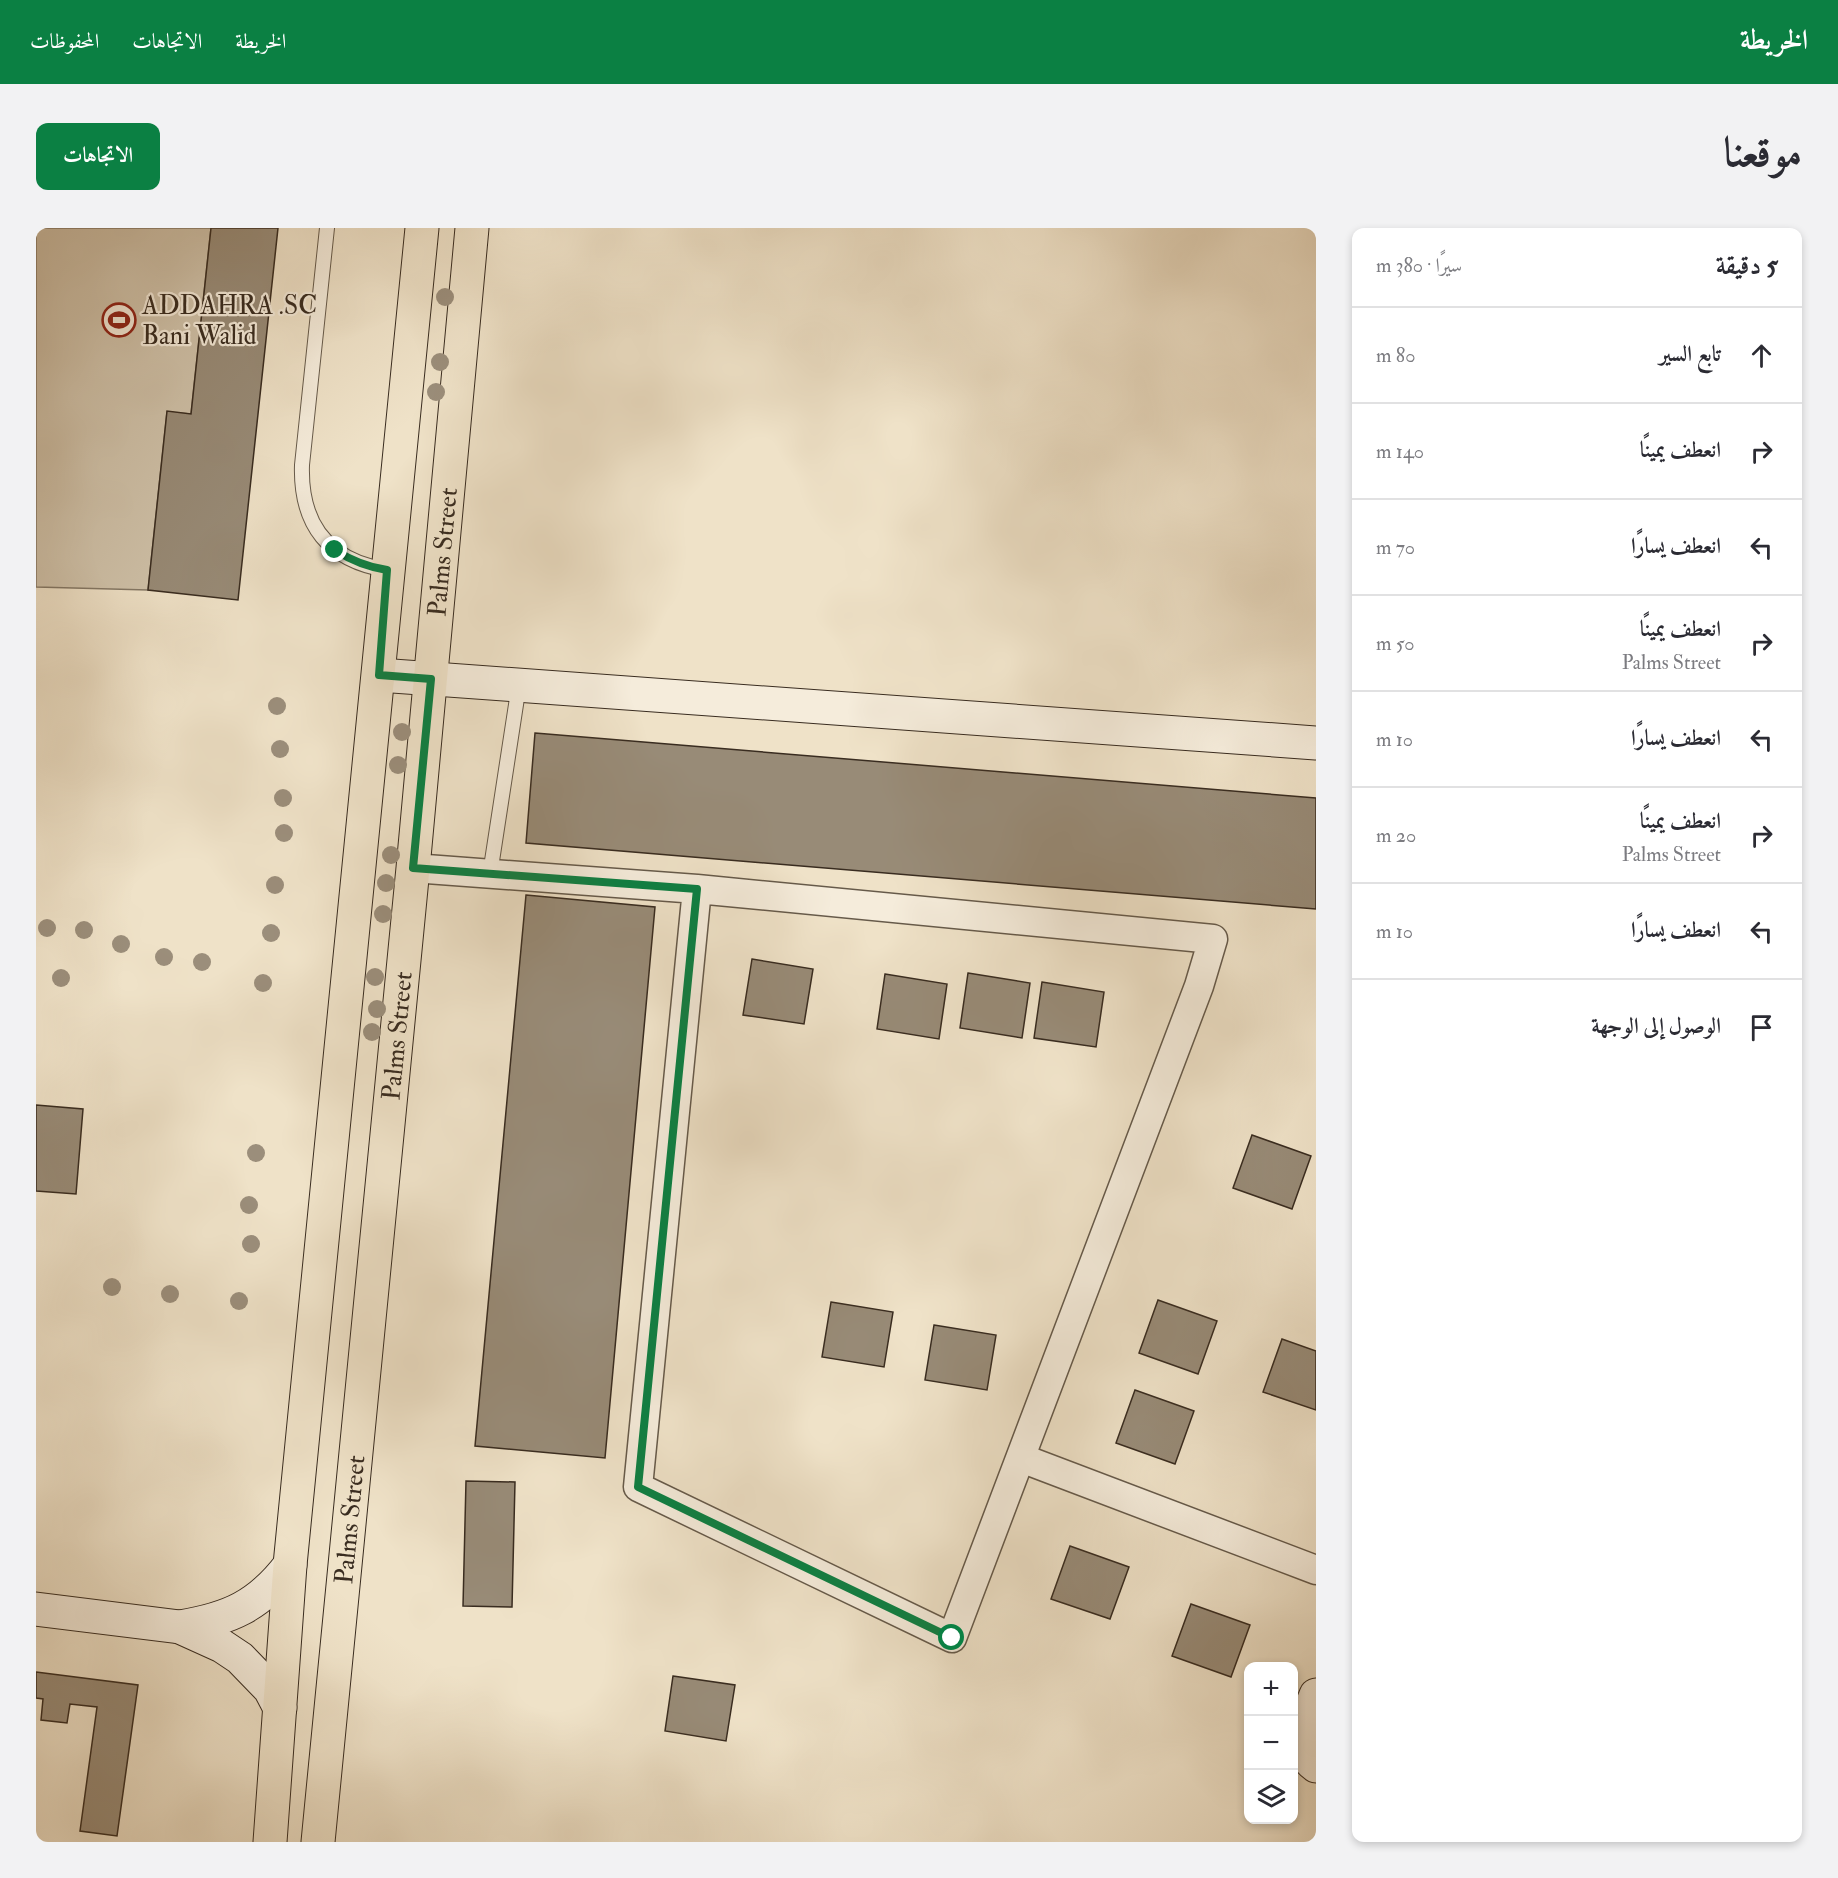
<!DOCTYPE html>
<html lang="ar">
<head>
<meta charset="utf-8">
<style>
	body { margin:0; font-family:"IM FELL Double Pica",Amiri,serif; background:#f2f2f3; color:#2b2b33; direction:rtl }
	.controls { position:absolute; right:18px; bottom:18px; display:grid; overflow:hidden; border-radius:12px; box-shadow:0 3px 9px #0003 }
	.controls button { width:54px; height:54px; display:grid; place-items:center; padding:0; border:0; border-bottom:2px solid #e1e1e2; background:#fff; color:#2b2b33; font:30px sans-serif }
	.stop { position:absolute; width:18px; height:18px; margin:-14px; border:4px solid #0b8043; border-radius:50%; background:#fff }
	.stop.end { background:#0b8043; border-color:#fff; box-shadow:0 2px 6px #0008 }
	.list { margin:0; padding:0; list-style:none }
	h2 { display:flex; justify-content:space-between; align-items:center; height:78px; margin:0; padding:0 24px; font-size:26px }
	h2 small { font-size:20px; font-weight:400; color:#7c7c81 }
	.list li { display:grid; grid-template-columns:39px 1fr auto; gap:18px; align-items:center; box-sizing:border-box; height:96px; padding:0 24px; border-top:2px solid #e1e1e2 }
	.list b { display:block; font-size:22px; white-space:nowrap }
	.list p { margin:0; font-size:20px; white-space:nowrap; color:#7c7c81 }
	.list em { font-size:20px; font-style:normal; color:#7c7c81 }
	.icon { flex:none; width:33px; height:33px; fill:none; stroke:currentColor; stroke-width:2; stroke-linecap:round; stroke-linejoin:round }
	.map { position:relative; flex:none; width:1280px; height:1614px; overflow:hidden; direction:ltr; border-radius:12px }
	header { display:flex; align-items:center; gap:36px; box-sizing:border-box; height:84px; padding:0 30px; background:#0b8043; color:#fff }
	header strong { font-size:28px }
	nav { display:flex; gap:33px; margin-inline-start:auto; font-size:21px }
	.intro { display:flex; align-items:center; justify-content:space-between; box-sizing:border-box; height:144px; padding:0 36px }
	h1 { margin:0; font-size:42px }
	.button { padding:15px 27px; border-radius:12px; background:#0b8043; color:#fff; font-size:21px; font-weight:700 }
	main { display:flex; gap:36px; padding:0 36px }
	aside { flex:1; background:#fff; border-radius:12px; box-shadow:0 3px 9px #0003 }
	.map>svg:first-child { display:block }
	.green { fill:#d0c3ab; stroke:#847866; stroke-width:1.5 }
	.building { fill:#988b77; stroke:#392c20; stroke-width:1.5 }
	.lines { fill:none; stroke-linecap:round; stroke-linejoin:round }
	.lane-casing { stroke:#665a4a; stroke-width:16 }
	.street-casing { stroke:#665a4a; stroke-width:31 }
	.secondary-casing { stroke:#392c20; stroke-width:35 }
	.primary-casing { stroke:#392c20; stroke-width:35 }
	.lane { stroke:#f5ecdb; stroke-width:14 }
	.street { stroke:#f5ecdb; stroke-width:28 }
	.secondary { stroke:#f5ecdb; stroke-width:33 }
	.primary { stroke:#efe2c8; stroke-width:33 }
	.tree { fill:#9b8e7b }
	.route { stroke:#0b8043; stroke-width:8 }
	.labels { text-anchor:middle; stroke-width:4.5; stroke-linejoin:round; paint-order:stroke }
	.poi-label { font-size:26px; fill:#392c20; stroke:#f5ecdb; text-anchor:start }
	.street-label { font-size:26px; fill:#392c20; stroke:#f5ecdb }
</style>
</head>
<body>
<header>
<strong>الخريطة</strong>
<nav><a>الخريطة</a><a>الاتجاهات</a><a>المحفوظات</a></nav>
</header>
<div class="intro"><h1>موقعنا</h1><a class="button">الاتجاهات</a></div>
<main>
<aside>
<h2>5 دقيقة<small>سيرًا · 380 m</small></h2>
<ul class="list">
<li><svg class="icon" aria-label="ahead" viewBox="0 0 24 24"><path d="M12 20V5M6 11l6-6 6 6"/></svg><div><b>تابع السير</b></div><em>80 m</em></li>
<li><svg class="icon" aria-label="right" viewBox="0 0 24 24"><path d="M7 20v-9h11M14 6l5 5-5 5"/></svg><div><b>انعطف يمينًا</b></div><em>140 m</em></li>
<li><svg class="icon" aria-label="left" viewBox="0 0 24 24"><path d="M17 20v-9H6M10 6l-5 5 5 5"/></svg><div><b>انعطف يسارًا</b></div><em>70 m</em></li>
<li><svg class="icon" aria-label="right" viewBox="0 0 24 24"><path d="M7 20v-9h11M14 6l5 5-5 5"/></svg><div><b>انعطف يمينًا</b><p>Palms Street</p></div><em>50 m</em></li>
<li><svg class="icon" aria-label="left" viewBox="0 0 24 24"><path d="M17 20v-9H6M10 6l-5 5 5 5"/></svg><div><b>انعطف يسارًا</b></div><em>10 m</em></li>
<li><svg class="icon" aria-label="right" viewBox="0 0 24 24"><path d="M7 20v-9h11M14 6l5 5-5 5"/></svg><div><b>انعطف يمينًا</b><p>Palms Street</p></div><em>20 m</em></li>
<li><svg class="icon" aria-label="left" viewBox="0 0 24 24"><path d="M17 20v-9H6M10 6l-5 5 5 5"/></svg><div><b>انعطف يسارًا</b></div><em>10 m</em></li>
<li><svg class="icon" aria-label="arrive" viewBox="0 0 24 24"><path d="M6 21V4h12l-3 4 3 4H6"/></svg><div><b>الوصول إلى الوجهة</b></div></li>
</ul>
</aside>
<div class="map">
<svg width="1280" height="1614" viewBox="0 0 1280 1614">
	<rect width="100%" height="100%" fill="#efe2c8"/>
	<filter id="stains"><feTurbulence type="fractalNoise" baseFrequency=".00333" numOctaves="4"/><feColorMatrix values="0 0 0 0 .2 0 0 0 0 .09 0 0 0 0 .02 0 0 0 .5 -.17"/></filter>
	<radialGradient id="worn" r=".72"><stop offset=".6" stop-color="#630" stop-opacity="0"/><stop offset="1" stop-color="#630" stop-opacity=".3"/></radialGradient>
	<!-- green -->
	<path class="green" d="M0 0H175L155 186 131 184 112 362 0 359Z"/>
	<!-- building -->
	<g class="building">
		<path d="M175 0H242L202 372 112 362 131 183 155 186Z"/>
		<path d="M499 505 1280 570V681L490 615Z"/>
		<path d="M490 667 619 679 569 1230 439 1218Z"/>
		<path d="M716 731 777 741 768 796 707 787Z"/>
		<path d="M932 745 994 755 986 810 924 800Z"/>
		<path d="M849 746 911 756 903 811 841 801Z"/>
		<path d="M1006 754 1068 764 1060 819 998 810Z"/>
		<path d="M0 877 47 881 40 966 0 963Z"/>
		<path d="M1216 907 1275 928 1256 981 1197 960Z"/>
		<path d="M1122 1072 1181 1093 1162 1146 1103 1125Z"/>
		<path d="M795 1074 857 1084 848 1139 786 1129Z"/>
		<path d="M898 1097 960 1107 951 1162 889 1152Z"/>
		<path d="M1246 1111 1280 1123V1182L1227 1164Z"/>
		<path d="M1099 1162 1158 1183 1139 1236 1080 1215Z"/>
		<path d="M430 1253 479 1254 476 1379 427 1378Z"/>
		<path d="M1034 1318 1093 1339 1074 1391 1015 1371Z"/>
		<path d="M1155 1376 1214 1397 1195 1449 1136 1428Z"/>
		<path d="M0 1444 102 1457 81 1608 44 1603 61 1479 34 1476 31 1495 5 1492 7 1471 0 1470Z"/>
		<path d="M637 1448 699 1457 690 1513 629 1503Z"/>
	</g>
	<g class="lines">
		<defs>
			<g id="lane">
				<path d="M291 0 266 237C264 297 293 333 351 342"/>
				<path d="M454 646 483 457"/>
			</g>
			<g id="street">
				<path d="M377 640 661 661 602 1259 916 1410 1163 758 1177 711 661 661"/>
				<path d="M985 1230 1280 1342"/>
			</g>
			<g id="secondary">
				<path d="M343 447 1280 515"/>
				<path d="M0 1381 144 1399 186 1418 204 1430 234 1461 244 1480"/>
				<path d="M144 1399C193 1391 223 1378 254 1337"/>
				<path d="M1280 1467C1271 1490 1254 1519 1280 1538"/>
			</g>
			<g id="primary">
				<path d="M234 1614 254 1337 386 0"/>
				<path id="s1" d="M282 1614 377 640 436 0"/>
			</g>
		</defs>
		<!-- lane casing -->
		<use href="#lane" class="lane-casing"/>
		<!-- street casing -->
		<use href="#street" class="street-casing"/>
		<!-- secondary casing -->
		<use href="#secondary" class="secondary-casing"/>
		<!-- primary casing -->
		<use href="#primary" class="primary-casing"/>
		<!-- lane -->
		<use href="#lane" class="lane"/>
		<!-- street -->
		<use href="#street" class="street"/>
		<!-- secondary -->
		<use href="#secondary" class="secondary"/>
		<!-- primary -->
		<use href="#primary" class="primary"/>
	</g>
	<!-- trees -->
	<g class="tree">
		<circle cx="409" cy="69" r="9"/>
		<circle cx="404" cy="134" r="9"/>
		<circle cx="400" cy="164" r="9"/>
		<circle cx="241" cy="478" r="9"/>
		<circle cx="366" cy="504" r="9"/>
		<circle cx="244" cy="521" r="9"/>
		<circle cx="362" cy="537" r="9"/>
		<circle cx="247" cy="570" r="9"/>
		<circle cx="248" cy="605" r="9"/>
		<circle cx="355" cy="627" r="9"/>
		<circle cx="350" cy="655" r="9"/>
		<circle cx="239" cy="657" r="9"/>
		<circle cx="347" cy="686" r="9"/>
		<circle cx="11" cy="700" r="9"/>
		<circle cx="48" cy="702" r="9"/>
		<circle cx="235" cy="705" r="9"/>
		<circle cx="85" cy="716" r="9"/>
		<circle cx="128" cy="729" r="9"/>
		<circle cx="166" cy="734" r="9"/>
		<circle cx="339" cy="749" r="9"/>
		<circle cx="25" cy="750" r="9"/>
		<circle cx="227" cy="755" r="9"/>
		<circle cx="341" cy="781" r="9"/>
		<circle cx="336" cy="804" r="9"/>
		<circle cx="220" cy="925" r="9"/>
		<circle cx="213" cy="977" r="9"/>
		<circle cx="215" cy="1016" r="9"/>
		<circle cx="76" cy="1059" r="9"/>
		<circle cx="134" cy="1066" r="9"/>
		<circle cx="203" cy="1073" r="9"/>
	</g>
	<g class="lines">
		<!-- route -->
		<path class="route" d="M299 322C316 333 331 339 351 342L343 447 395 451 377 640 661 661 602 1259 916 1410"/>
	</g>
	<!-- icons -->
	<defs>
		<symbol id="stadium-ring" viewBox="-11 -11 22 22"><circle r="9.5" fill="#f5ecdb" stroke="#8f2418" stroke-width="1.5"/><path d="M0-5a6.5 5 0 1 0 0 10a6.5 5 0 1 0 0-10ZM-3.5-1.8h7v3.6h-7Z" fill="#8f2418"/></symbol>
	</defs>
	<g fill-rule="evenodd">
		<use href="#stadium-ring" x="64" y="73" width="38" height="38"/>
	</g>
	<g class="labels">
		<!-- poi labels -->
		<g class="poi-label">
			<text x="106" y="86">ADDAHRA .SC<tspan x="106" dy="30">Bani Walid</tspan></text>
		</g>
		<!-- street labels -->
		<g class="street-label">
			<text dy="9" stroke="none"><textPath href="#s1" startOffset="1296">Palms Street</textPath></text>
			<text dy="9" stroke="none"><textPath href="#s1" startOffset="810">Palms Street</textPath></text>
			<text dy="9" stroke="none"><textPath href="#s1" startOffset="324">Palms Street</textPath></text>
		</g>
	</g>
	<rect width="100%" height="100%" filter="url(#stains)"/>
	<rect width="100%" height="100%" fill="url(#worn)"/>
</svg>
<div class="controls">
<button>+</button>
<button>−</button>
<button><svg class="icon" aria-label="layers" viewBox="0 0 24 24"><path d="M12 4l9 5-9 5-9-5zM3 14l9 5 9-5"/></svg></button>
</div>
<div class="stop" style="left:916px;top:1410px"></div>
<div class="stop end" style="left:299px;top:322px"></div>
</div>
</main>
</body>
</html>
